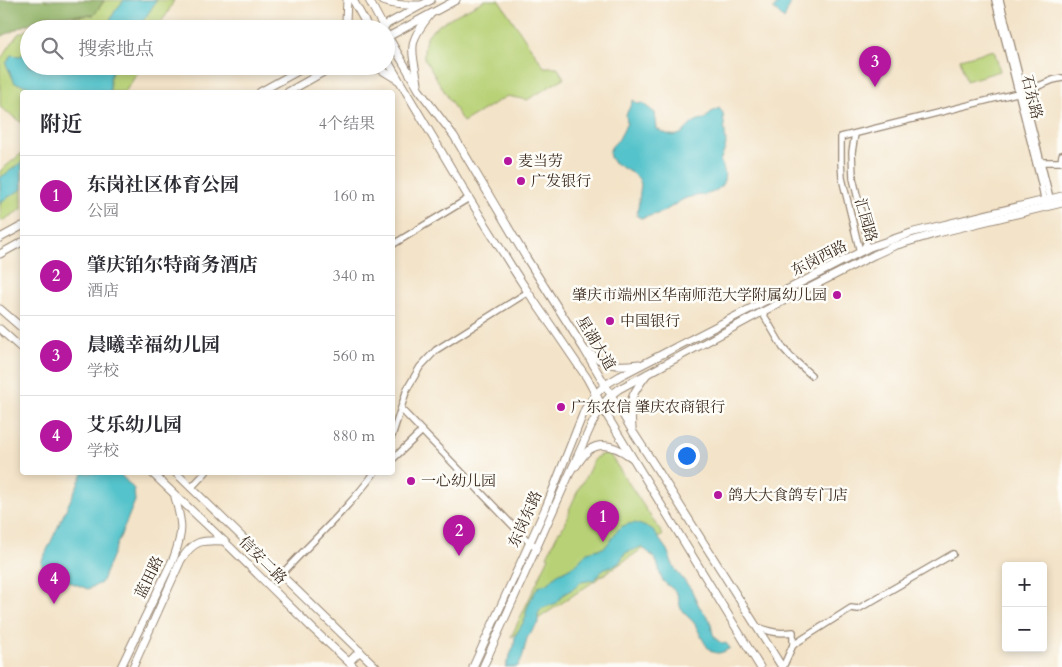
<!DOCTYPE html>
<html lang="zh">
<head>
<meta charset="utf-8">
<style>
	body { margin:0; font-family:Cardo,"Noto Serif SC",serif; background:#f7f7f7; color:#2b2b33 }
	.controls { position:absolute; right:15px; bottom:15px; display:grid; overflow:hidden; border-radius:5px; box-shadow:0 2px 8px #0003 }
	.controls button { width:45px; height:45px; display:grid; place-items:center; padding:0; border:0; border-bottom:1px solid #e1e1e2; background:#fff; color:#2b2b33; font:25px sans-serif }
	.you { position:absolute; left:686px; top:455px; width:18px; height:18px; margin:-12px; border:4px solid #fff; border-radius:50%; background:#1a73e8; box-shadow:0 0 0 8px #1a73e833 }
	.badge { display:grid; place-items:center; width:32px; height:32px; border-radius:50%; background:#b5179e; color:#fff; font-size:16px; font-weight:700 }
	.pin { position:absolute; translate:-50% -41px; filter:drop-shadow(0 1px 2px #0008) }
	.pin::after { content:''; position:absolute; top:26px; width:18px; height:15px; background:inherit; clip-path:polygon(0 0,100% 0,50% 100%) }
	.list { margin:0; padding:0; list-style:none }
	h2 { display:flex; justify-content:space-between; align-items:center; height:65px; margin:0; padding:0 20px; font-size:21px }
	h2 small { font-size:16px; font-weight:400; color:#7c7c81 }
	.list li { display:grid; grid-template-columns:32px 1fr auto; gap:15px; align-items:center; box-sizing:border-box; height:80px; padding:0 20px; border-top:1px solid #e1e1e2 }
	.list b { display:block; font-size:19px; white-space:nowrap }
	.list p { margin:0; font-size:16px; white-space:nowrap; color:#7c7c81 }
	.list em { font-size:16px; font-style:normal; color:#7c7c81 }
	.icon { flex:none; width:28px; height:28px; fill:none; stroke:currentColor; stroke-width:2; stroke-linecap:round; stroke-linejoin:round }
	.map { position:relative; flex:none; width:1062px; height:667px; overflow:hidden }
	.search { position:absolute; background:#fff; box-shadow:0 2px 8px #0003; left:20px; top:20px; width:375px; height:55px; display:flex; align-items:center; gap:12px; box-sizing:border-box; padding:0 18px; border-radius:28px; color:#7c7c81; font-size:19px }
	.panel { position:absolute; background:#fff; box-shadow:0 2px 8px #0003; left:20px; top:90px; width:375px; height:385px; border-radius:5px }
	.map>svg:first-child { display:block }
	.green { fill:#b8d176; stroke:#7a7e4a }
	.forest { fill:#92b367; stroke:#666e42 }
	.water { fill:#55c3cb; stroke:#487674 }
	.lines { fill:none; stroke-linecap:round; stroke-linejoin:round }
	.minor-casing { stroke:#978673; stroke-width:8 }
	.major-casing { stroke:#978673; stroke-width:9 }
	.minor { stroke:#fff; stroke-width:5.5 }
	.major { stroke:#fff; stroke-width:7 }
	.poi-dot { fill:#b5179e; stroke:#fdfcf7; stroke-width:2 }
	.labels { text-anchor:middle; stroke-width:5; stroke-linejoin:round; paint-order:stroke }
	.street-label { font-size:15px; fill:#3b2a1e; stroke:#fdfcf7 }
	.poi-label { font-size:15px; fill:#3b2a1e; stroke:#fdfcf7; text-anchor:start }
</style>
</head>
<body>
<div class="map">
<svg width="1062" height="667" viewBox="0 0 1062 667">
	<rect width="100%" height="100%" fill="#fdfcf7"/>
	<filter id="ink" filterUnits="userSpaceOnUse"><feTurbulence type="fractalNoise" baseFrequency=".02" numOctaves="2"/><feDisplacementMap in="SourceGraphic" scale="10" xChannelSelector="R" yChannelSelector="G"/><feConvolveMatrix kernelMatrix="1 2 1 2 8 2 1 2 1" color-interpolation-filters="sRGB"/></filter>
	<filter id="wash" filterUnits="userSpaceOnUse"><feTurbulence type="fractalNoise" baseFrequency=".0096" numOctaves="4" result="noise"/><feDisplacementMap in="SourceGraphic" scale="20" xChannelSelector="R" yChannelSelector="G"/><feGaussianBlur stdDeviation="1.12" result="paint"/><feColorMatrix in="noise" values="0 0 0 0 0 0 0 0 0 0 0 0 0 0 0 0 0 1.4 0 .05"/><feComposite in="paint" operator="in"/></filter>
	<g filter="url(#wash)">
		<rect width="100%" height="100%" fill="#f3e3c8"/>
		<!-- green -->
		<g class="green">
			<path d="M105 0H174L167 14 156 29H30L53 19 94 15Z"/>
			<path d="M485 0H499L544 67H557L564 78 527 100 507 96 463 122 424 58C424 50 424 42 428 35 435 24 472 7 485 0Z"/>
			<path d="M29 29V66H142L125 92H22V123L0 107V60L18 34Z"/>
			<path d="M994 50 1000 71 966 81 960 59Z"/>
			<path d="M22 153V209L0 222V171Z"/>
			<path d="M602 454 610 455 663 535 511 637 549 557 547 556 559 531H561L570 511 569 510 581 484H582L595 458Z"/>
		</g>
		<!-- forest -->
		<path class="forest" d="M0 0H104L94 15 45 16 0 37Z"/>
		<!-- water -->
		<g class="water">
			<path d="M124 0H157L141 24 127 29H83L108 24 115 11Z"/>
			<path d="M781 0H792L784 19 777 12 773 9Z"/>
			<path d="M29 51V66H114L110 78V92H43L39 89 15 83 6 64 11 55 20 56Z"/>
			<path d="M633 100 638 104 642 103 655 113 657 129C688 148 683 119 705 119L710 113 719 108 723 113 726 143 725 149 720 161C728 174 726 187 711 193 702 196 693 195 684 199 677 202 671 208 664 211 657 215 649 216 641 218L637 216 641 184 639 179 635 175 613 162 610 157 609 152 612 146 619 139 627 123 626 115Z"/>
			<path d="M22 162V189L2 201 0 205V178Z"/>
			<path d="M83 473H119L134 489 135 501 101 583 88 589 46 573 41 563Z"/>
			<path d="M635 523 652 529 667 550 673 565 677 572 691 589 699 606 710 620 713 634 717 640 723 644 726 643 730 648C708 664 704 638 694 623 691 618 684 615 681 609 679 604 679 599 677 594 674 588 667 586 663 581 659 575 660 569 657 563 656 558 645 549 641 547L625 553 619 563 613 566 605 568 594 580 581 582 576 587 564 594 555 604 545 607 541 609 538 614V623L527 638 522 659 517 667H505L514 646 515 636 523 623 526 617V611L531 599 538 587 549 583 556 575 577 564 587 552 603 548 607 545 617 531 621 527 628 524Z"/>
		</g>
	</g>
	<g filter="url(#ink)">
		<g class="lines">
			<defs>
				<g id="minor">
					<path d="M995 0 1041 183 1045 204"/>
					<path d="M1000 0 1051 202"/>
					<path d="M855 134 852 152 853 178 867 237 866 244 862 250"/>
					<path d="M1041 162H1061L1062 155"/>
					<path d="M392 245 469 198"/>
					<path d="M860 252 842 178 841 162V137L1029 90 1053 80 1062 78"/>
					<path d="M762 312 783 348 791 357 811 375"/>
					<path d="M401 409 516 529 530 543 537 546"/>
					<path d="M392 436 407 389 420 367 436 350 528 292"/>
					<path d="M392 460 422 431"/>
					<path d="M191 488 206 472"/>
					<path d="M281 575C312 541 347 510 375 472"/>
					<path d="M757 627C772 632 776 634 793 632V645L783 667"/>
					<path d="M793 645 851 608 858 609 953 554"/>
				</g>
				<g id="major">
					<path d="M353 0 369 29"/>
					<path d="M369 0 384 28"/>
					<path d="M381 0C394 6 408 5 422 5"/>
					<path d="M344 29 346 21 347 0"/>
					<path d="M378 29 431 0"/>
					<path d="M386 33 419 90 454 136 527 259 584 349 633 432 657 469 782 667"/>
					<path d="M386 38 456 0"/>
					<path d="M386 58 469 198 515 272 528 292 557 334 587 378 609 419 760 667"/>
					<path d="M375 66 398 80"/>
					<path d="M418 83C412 49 406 44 430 15"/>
					<path d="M260 92 307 66"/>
					<path d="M288 92 334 66"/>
					<path d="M0 238 22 226"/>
					<path d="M0 254 22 242"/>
					<path d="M0 309 22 328"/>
					<path d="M0 329 22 349"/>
					<path d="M588 352C606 366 617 367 639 364"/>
					<path d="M632 428C630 398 629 398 647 374"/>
					<path d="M576 466C580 460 584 454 589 450 603 440 620 449 631 457"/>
					<path d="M151 472 224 541 313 629 354 667"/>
					<path d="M175 472 376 667"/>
					<path d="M349 662 360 651"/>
					<path d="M121 667 174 557C184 529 182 524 175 497"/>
					<path d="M133 667 181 560C194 540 201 540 224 541"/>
					<path d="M473 667 546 507 585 409 596 394 605 385 620 376 734 317 870 247 914 232 1062 196"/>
					<path d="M483 667 591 426 602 405 611 395 619 389 762 312 874 255 894 246 938 233 1062 203"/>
				</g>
			</defs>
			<!-- minor casing -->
			<use href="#minor" class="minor-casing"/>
			<!-- major casing -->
			<use href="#major" class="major-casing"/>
			<!-- minor -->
			<use href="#minor" class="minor"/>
			<!-- major -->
			<use href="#major" class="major"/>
		</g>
	</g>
	<!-- markers -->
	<g class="poi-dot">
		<circle cx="508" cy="161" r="5"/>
		<circle cx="521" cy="181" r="5"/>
		<circle cx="837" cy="295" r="5"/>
		<circle cx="610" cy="321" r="5"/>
		<circle cx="561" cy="407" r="5"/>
		<circle cx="411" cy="481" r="5"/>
		<circle cx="718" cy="495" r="5"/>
	</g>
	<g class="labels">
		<!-- street labels -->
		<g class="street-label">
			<text transform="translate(1032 97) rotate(76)" y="5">石东路</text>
			<text transform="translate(866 220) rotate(74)" y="5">汇园路</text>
			<text transform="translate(819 258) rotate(-27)" y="5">东岗西路</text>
			<text transform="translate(596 343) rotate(59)" y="5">星湖大道</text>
			<text transform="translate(525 519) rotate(-66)" y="5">东岗东路</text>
			<text transform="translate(263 560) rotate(45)" y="5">信安二路</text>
			<text transform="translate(149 577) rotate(-64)" y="5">蓝田路</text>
		</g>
		<!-- poi labels -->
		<g class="poi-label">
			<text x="518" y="166">麦当劳</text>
			<text x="531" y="186">广发银行</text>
			<text x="827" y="300" text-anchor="end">肇庆市端州区华南师范大学附属幼儿园</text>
			<text x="620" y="326">中国银行</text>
			<text x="571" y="412">广东农信 肇庆农商银行</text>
			<text x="421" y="486">一心幼儿园</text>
			<text x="728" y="500">鸽大大食鸽专门店</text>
		</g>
	</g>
</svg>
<div class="controls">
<button>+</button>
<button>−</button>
</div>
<div class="you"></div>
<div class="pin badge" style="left:603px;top:542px">1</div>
<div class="pin badge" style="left:459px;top:556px">2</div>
<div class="pin badge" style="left:875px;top:87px">3</div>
<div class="pin badge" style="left:54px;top:604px">4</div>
<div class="search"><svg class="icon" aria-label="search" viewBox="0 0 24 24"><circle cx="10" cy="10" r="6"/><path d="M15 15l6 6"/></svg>搜索地点</div>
<section class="panel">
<h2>附近<small>4个结果</small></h2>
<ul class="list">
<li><span class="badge">1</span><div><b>东岗社区体育公园</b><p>公园</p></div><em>160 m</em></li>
<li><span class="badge">2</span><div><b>肇庆铂尔特商务酒店</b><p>酒店</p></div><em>340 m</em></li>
<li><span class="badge">3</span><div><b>晨曦幸福幼儿园</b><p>学校</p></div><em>560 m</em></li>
<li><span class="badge">4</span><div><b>艾乐幼儿园</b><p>学校</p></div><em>880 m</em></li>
</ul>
</section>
</div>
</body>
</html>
